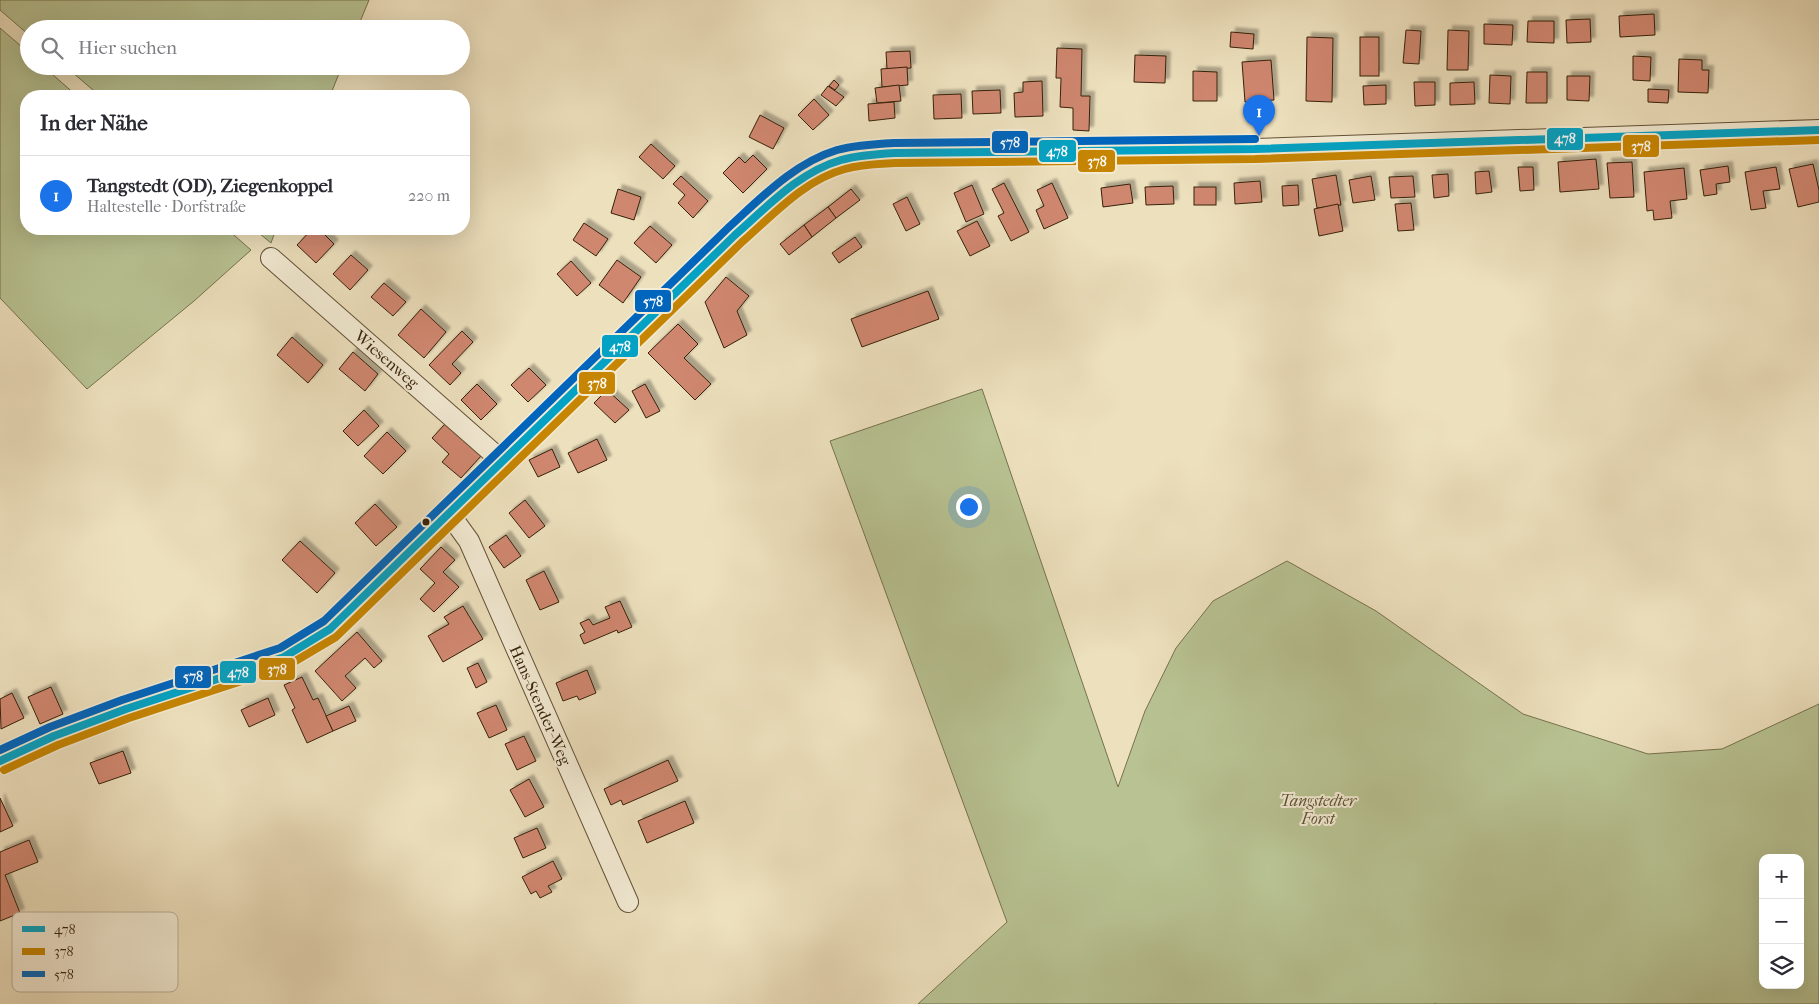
<!DOCTYPE html>
<html lang="de">
<head>
<meta charset="utf-8">
<style>
	body { margin:0; font-family:"IM FELL French Canon",serif; background:#f7f7f7; color:#2b2b33 }
	.controls { position:absolute; right:15px; bottom:15px; display:grid; overflow:hidden; border-radius:10px; box-shadow:0 5px 20px #0002 }
	.controls button { width:45px; height:45px; display:grid; place-items:center; padding:0; border:0; border-bottom:1px solid #e1e1e2; background:#fff; color:#2b2b33; font:25px sans-serif }
	.you { position:absolute; left:968px; top:506px; width:18px; height:18px; margin:-12px; border:4px solid #fff; border-radius:50%; background:#1a73e8; box-shadow:0 0 0 8px #1a73e833 }
	.badge { display:grid; place-items:center; width:32px; height:32px; border-radius:50%; background:#1a73e8; color:#fff; font-size:16px; font-weight:700 }
	.pin { position:absolute; translate:-50% -41px; filter:drop-shadow(0 1px 2px #0008) }
	.pin::after { content:''; position:absolute; top:26px; width:18px; height:15px; background:inherit; clip-path:polygon(0 0,100% 0,50% 100%) }
	.list { margin:0; padding:0; list-style:none }
	h2 { display:flex; justify-content:space-between; align-items:center; height:65px; margin:0; padding:0 20px; font-size:21px }
	h2 small { font-size:16px; font-weight:400; color:#7c7c81 }
	.list li { display:grid; grid-template-columns:32px 1fr auto; gap:15px; align-items:center; box-sizing:border-box; height:80px; padding:0 20px; border-top:1px solid #e1e1e2 }
	.list b { display:block; font-size:19px; white-space:nowrap }
	.list p { margin:0; font-size:16px; white-space:nowrap; color:#7c7c81 }
	.list em { font-size:16px; font-style:normal; color:#7c7c81 }
	.icon { flex:none; width:28px; height:28px; fill:none; stroke:currentColor; stroke-width:2; stroke-linecap:round; stroke-linejoin:round }
	.map { position:relative; flex:none; width:1819px; height:1004px; overflow:hidden }
	.search { position:absolute; background:#fff; box-shadow:0 5px 20px #0002; left:20px; top:20px; width:450px; height:55px; display:flex; align-items:center; gap:12px; box-sizing:border-box; padding:0 18px; border-radius:28px; color:#7c7c81; font-size:19px }
	.panel { position:absolute; background:#fff; box-shadow:0 5px 20px #0002; left:20px; top:90px; width:450px; height:145px; border-radius:20px }
	.map>svg:first-child { display:block }
	.green { fill:#b8c292; stroke:#76724e; fill-rule:evenodd }
	.building { fill:#d08770; stroke:#35210a; filter:url(#shadow) }
	.lines { fill:none; stroke-linecap:round; stroke-linejoin:round }
	.minor-casing { stroke:#635137; stroke-width:22 }
	.minor { stroke:#f3ebd4; stroke-width:20 }
	.bus-1-casing { stroke:#f3ebd4; stroke-width:11 }
	.bus-2-casing { stroke:#f3ebd4; stroke-width:11 }
	.bus-3-casing { stroke:#f3ebd4; stroke-width:11 }
	.bus-1 { stroke:#03a2c4; stroke-width:8 }
	.bus-2 { stroke:#c68502; stroke-width:8 }
	.bus-3 { stroke:#0065bd; stroke-width:8 }
	.bus-dot { fill:#35210a; stroke:#f3ebd4; stroke-width:2 }
	.labels { text-anchor:middle; stroke-width:4; stroke-linejoin:round; paint-order:stroke }
	.street-label { font-size:16px; fill:#35210a; stroke:#f3ebd4 }
	.park-label { font-size:16px; font-style:italic; fill:#5c5133; stroke:#f3ebd4 }
	.key { fill:#f3ebd4; stroke:#baae97; stroke-width:1 }
	.key-label { font-size:14px; fill:#35210a }
	.line-badge { stroke:#f3ebd4; stroke-width:2 }
	.badge-label { font-size:14px; text-anchor:middle; font-weight:bold; fill:#fff }
</style>
</head>
<body>
<div class="map">
<svg width="1819" height="1004" viewBox="0 0 1819 1004">
	<defs>
		<filter id="shadow"><feDropShadow dx="4.5" dy="-4.5" stdDeviation="1" flood-color="#0004"/></filter>
	</defs>
	<rect width="100%" height="100%" fill="#ede0bd"/>
	<filter id="stains"><feTurbulence type="fractalNoise" baseFrequency=".004" numOctaves="4"/><feColorMatrix values="0 0 0 0 .2 0 0 0 0 .09 0 0 0 0 .02 0 0 0 .5 -.17"/></filter>
	<radialGradient id="worn" r=".72"><stop offset=".6" stop-color="#630" stop-opacity="0"/><stop offset="1" stop-color="#630" stop-opacity=".3"/></radialGradient>
	<!-- green -->
	<g class="green">
		<path d="M0 0H369L357 29H29V35L0 10Z"/>
		<path d="M0 28 29 53V66H43L77 96H26V229H227L251 250 194 301 87 389 0 298Z"/>
		<path d="M65 66H342L330 96H100Z"/>
		<path d="M254 229H276L271 243Z"/>
		<path d="M982 389 1118 787 1145 711 1176 648 1213 601 1287 561 1376 611 1523 714 1648 754 1722 749 1819 704V1004H1436L1435 1003V1004H918L1007 922 830 441ZM1763 858H1800V985H1763Z"/>
	</g>
	<!-- building -->
	<g class="building">
		<path d="M1654 14 1655 35 1620 37 1619 16Z"/>
		<path d="M1590 19 1591 42 1567 43 1566 20Z"/>
		<path d="M1528 21H1554V43L1527 42Z"/>
		<path d="M1484 24 1513 25 1512 45 1484 44Z"/>
		<path d="M1406 30 1421 31 1419 64 1403 63Z"/>
		<path d="M1448 30 1469 31 1468 70H1447Z"/>
		<path d="M1231 32 1254 34 1253 49 1230 47Z"/>
		<path d="M1307 37 1333 38 1332 102 1306 101Z"/>
		<rect x="1360" y="37" width="19" height="39"/>
		<path d="M1057 48 1082 49 1081 96H1090L1089 131 1073 130V108L1060 107 1061 78H1056Z"/>
		<path d="M910 51 911 68 887 69 886 52Z"/>
		<path d="M1135 55 1166 56 1165 83 1134 82Z"/>
		<path d="M1633 56 1651 57 1650 81 1633 80Z"/>
		<path d="M1679 59 1702 60V70H1709L1708 93 1678 92Z"/>
		<path d="M1271 60 1274 100 1245 102 1242 62Z"/>
		<path d="M907 67 908 85 882 87 881 69Z"/>
		<path d="M1193 71 1217 72V101H1193Z"/>
		<path d="M1527 72H1547V103H1526Z"/>
		<path d="M1490 75 1511 76 1510 104 1489 103Z"/>
		<path d="M1567 76H1590L1589 101 1567 100Z"/>
		<path d="M834 80 839 85 835 90 829 86Z"/>
		<path d="M1042 81 1043 116 1015 117 1014 93 1023 92V82Z"/>
		<path d="M1414 82H1435V105L1415 106Z"/>
		<path d="M1474 82 1475 104 1450 105V83Z"/>
		<path d="M899 85 901 101 877 103 875 88Z"/>
		<path d="M1386 85V104L1364 105 1363 86Z"/>
		<path d="M828 86 844 97 836 106 821 95Z"/>
		<path d="M1648 89 1669 90 1668 103 1648 102Z"/>
		<path d="M1000 90 1001 113 973 114 972 91Z"/>
		<path d="M961 94 962 118 934 119 933 95Z"/>
		<path d="M814 99 829 115 813 130 798 115Z"/>
		<path d="M894 102 895 118 869 121 868 104Z"/>
		<path d="M760 115 784 128 773 149 749 137Z"/>
		<path d="M651 144 675 166 663 179 639 157Z"/>
		<path d="M753 155 767 169 743 193 723 173 739 157 745 163Z"/>
		<path d="M1596 159 1599 189 1560 192 1558 162Z"/>
		<path d="M1632 162 1634 197 1610 198 1607 163Z"/>
		<path d="M1813 164 1819 190V202L1798 207 1789 169Z"/>
		<path d="M1728 166 1730 182 1716 184 1717 194 1704 196 1700 170Z"/>
		<path d="M1518 167H1533L1534 190 1520 191Z"/>
		<path d="M1776 167 1780 189 1763 191 1766 208 1751 210 1745 172Z"/>
		<path d="M1684 168 1687 199 1670 201 1672 218 1654 220 1653 210 1647 211 1644 172Z"/>
		<path d="M1489 171 1492 192 1476 194 1475 172Z"/>
		<path d="M1448 174 1449 196 1434 198 1432 175Z"/>
		<path d="M1336 175 1341 205 1317 208 1312 179Z"/>
		<path d="M681 176 708 201 693 218 678 203 685 195 673 184Z"/>
		<path d="M1371 176 1375 200 1353 203 1349 180Z"/>
		<path d="M1413 176 1415 197 1391 198 1389 177Z"/>
		<path d="M1260 181 1262 202 1235 204 1234 183Z"/>
		<path d="M1004 183 1029 232 1011 241 998 216 1004 213 992 189Z"/>
		<path d="M1052 183 1068 218 1044 229 1036 210 1044 206 1037 190Z"/>
		<path d="M1130 184 1133 203 1103 207 1101 188Z"/>
		<path d="M972 185 984 214 966 222 954 193Z"/>
		<path d="M1298 185 1299 205 1283 206 1282 186Z"/>
		<path d="M1173 186 1174 204 1146 205 1145 187Z"/>
		<rect x="1194" y="187" width="22" height="18"/>
		<path d="M618 189 641 197 634 220 611 213Z"/>
		<path d="M851 189 860 200 836 218 828 207Z"/>
		<path d="M907 197 920 224 906 231 893 204Z"/>
		<path d="M1411 203 1414 230 1398 231 1395 204Z"/>
		<path d="M1338 204 1343 231 1319 236 1314 209Z"/>
		<path d="M828 207 836 218 812 237 804 225Z"/>
		<path d="M977 221 990 246 970 256 957 231Z"/>
		<path d="M584 223 608 239 596 256 573 240Z"/>
		<path d="M804 225 812 237 789 255 780 244Z"/>
		<path d="M650 226 672 245 656 263 634 243Z"/>
		<path d="M312 229H319L334 244 316 263 297 245Z"/>
		<path d="M855 237 862 247 839 263 832 253Z"/>
		<path d="M351 255 368 270 350 290 333 274Z"/>
		<path d="M617 260 641 277 623 303 599 285Z"/>
		<path d="M571 261 591 283 577 296 557 274Z"/>
		<path d="M726 277 749 296 737 311 747 335 724 348 705 302Z"/>
		<path d="M384 283 406 302 393 316 371 297Z"/>
		<path d="M928 291 939 319 862 347 851 319Z"/>
		<path d="M421 309 446 332 424 358 398 335Z"/>
		<path d="M678 324 698 344 684 358 711 384 695 400 648 353Z"/>
		<path d="M462 331 473 342 452 364 461 373 450 385 429 365Z"/>
		<path d="M292 337 323 365 308 383 277 355Z"/>
		<path d="M353 352 378 374 365 391 339 369Z"/>
		<path d="M529 368 546 385 528 402 511 385Z"/>
		<path d="M477 384 497 404 481 420 461 400Z"/>
		<path d="M645 384 660 411 646 418 632 391Z"/>
		<path d="M607 390 629 410 615 423 594 403Z"/>
		<path d="M364 410 379 426 358 446 343 431Z"/>
		<path d="M445 424 481 456 461 478 442 462 449 454 432 438Z"/>
		<path d="M387 432 406 451 383 474 364 456Z"/>
		<path d="M597 439 607 460 578 473 568 453Z"/>
		<path d="M552 449 560 467 538 477 529 460Z"/>
		<path d="M525 500 545 526 529 538 509 513Z"/>
		<path d="M375 504 397 527 376 546 355 523Z"/>
		<path d="M506 535 521 556 504 568 489 547Z"/>
		<path d="M300 541 335 573 317 593 282 560Z"/>
		<path d="M441 547 455 560 443 572 459 587 434 612 420 599 435 583 420 569Z"/>
		<path d="M544 571 559 602 540 610 526 580Z"/>
		<path d="M620 601 632 627 618 633 617 630 584 644 580 635 585 632 580 623 589 619 593 625 610 618 605 607Z"/>
		<path d="M463 606 483 639 443 662 428 636 449 624 444 617Z"/>
		<path d="M357 632 382 661 374 668 365 658 345 676 356 688 342 701 315 671Z"/>
		<path d="M478 663 487 682 476 688 467 668Z"/>
		<path d="M587 670 596 693 579 700 577 696 563 701 556 683Z"/>
		<path d="M302 677 313 700 318 698 333 731 307 743 292 710 295 708 284 685Z"/>
		<path d="M51 687 63 714 40 724 28 697Z"/>
		<path d="M12 693 24 718 1 729 0 699Z"/>
		<path d="M268 698 275 715 249 727 241 710Z"/>
		<path d="M496 705 507 730 489 738 477 713Z"/>
		<path d="M349 706 356 721 333 731 326 716Z"/>
		<path d="M524 736 536 761 517 770 505 744Z"/>
		<path d="M123 751 131 773 99 784 90 763Z"/>
		<path d="M668 760 678 781 623 805 621 800 611 805 604 789Z"/>
		<path d="M529 779 544 807 525 817 510 790Z"/>
		<path d="M0 798 13 826 0 832Z"/>
		<path d="M685 801 694 823 647 843 638 821Z"/>
		<path d="M537 828 546 848 523 858 514 838Z"/>
		<path d="M29 840 38 862 5 875 20 913 0 921V852Z"/>
		<path d="M553 861 562 879 548 886 552 892 540 898 536 891 531 894 522 877Z"/>
	</g>
	<g class="lines">
		<defs>
			<g id="minor">
				<path d="M271 258 502 461"/>
				<path d="M448 512 469 541 628 902"/>
				<path d="M0 761 54 736 126 709 233 675 284 657 330 629 735 235C765 209 795 176 834 162 853 155 875 154 895 153L1255 149 1819 130"/>
			</g>
		</defs>
		<!-- minor casing -->
		<use href="#minor" class="minor-casing"/>
		<!-- minor -->
		<use href="#minor" class="minor"/>
		<defs>
			<path id="bus-1" d="M0 761 54 736 126 709 284 657 330 629 735 235C767 207 799 172 841 160 859 155 877 154 895 153L1255 149 1819 130"/>
			<path id="bus-2" d="M4 770 58 745 129 718 287 666 336 637 742 242C773 215 804 180 845 169 862 164 879 164 895 163L1255 159 1819 140"/>
			<path id="bus-3" d="M0 750 50 727 122 700 280 648 324 621 728 228C761 198 794 163 837 150 856 145 875 144 894 143L1255 139"/>
		</defs>
		<!-- bus-1 casing -->
		<use href="#bus-1" class="bus-1-casing"/>
		<!-- bus-2 casing -->
		<use href="#bus-2" class="bus-2-casing"/>
		<!-- bus-3 casing -->
		<use href="#bus-3" class="bus-3-casing"/>
		<!-- bus-1 -->
		<use href="#bus-1" class="bus-1"/>
		<!-- bus-2 -->
		<use href="#bus-2" class="bus-2"/>
		<!-- bus-3 -->
		<use href="#bus-3" class="bus-3"/>
	</g>
	<!-- markers -->
	<circle class="bus-dot" cx="426" cy="522" r="4.5"/>
	<g class="labels">
		<!-- street labels -->
		<g class="street-label">
			<text transform="translate(387 359) rotate(41)" y="6">Wiesenweg</text>
			<text transform="translate(541 705) rotate(66)" y="6">Hans-Stender-Weg</text>
		</g>
		<!-- park labels -->
		<g class="park-label">
			<text x="1318" y="806">Tangstedter<tspan x="1318" dy="18">Forst</tspan></text>
		</g>
	</g>
	<!-- legend -->
	<rect x="12" y="912" width="166" height="80" rx="8" class="key"/>
	<rect x="22" y="926" width="23" height="6" fill="#03a2c4"/>
	<rect x="22" y="948" width="23" height="7" fill="#c68502"/>
	<rect x="22" y="971" width="23" height="6" fill="#0065bd"/>
	<g class="key-label">
		<text x="54" y="934">478</text>
		<text x="54" y="956">378</text>
		<text x="54" y="979">578</text>
	</g>
	<g class="line-badge">
		<rect x="1546" y="127" width="38" height="24" rx="5" fill="#03a2c4"/>
		<rect x="991" y="130" width="38" height="24" rx="5" fill="#0065bd"/>
		<rect x="1622" y="134" width="38" height="24" rx="5" fill="#c68502"/>
		<rect x="1038" y="139" width="39" height="24" rx="5" fill="#03a2c4"/>
		<rect x="1077" y="149" width="39" height="24" rx="5" fill="#c68502"/>
		<rect x="634" y="289" width="38" height="24" rx="5" fill="#0065bd"/>
		<rect x="601" y="334" width="38" height="24" rx="5" fill="#03a2c4"/>
		<rect x="578" y="371" width="38" height="24" rx="5" fill="#c68502"/>
		<rect x="258" y="657" width="38" height="24" rx="5" fill="#c68502"/>
		<rect x="219" y="660" width="38" height="24" rx="5" fill="#03a2c4"/>
		<rect x="174" y="665" width="38" height="24" rx="5" fill="#0065bd"/>
	</g>
	<g class="badge-label">
		<text x="1565" y="143">478</text>
		<text x="1010" y="147">578</text>
		<text x="1641" y="151">378</text>
		<text x="1057" y="156">478</text>
		<text x="1097" y="166">378</text>
		<text x="653" y="306">578</text>
		<text x="620" y="351">478</text>
		<text x="597" y="388">378</text>
		<text x="277" y="674">378</text>
		<text x="238" y="677">478</text>
		<text x="193" y="681">578</text>
	</g>
	<rect width="100%" height="100%" filter="url(#stains)"/>
	<rect width="100%" height="100%" fill="url(#worn)"/>
</svg>
<div class="controls">
<button>+</button>
<button>−</button>
<button><svg class="icon" aria-label="layers" viewBox="0 0 24 24"><path d="M12 4l9 5-9 5-9-5zM3 14l9 5 9-5"/></svg></button>
</div>
<div class="you"></div>
<div class="pin badge" style="left:1259px;top:136px">1</div>
<div class="search"><svg class="icon" aria-label="search" viewBox="0 0 24 24"><circle cx="10" cy="10" r="6"/><path d="M15 15l6 6"/></svg>Hier suchen</div>
<section class="panel">
<h2>In der Nähe<small></small></h2>
<ul class="list">
<li><span class="badge">1</span><div><b>Tangstedt (OD), Ziegenkoppel</b><p>Haltestelle · Dorfstraße</p></div><em>220 m</em></li>
</ul>
</section>
</div>
</body>
</html>
